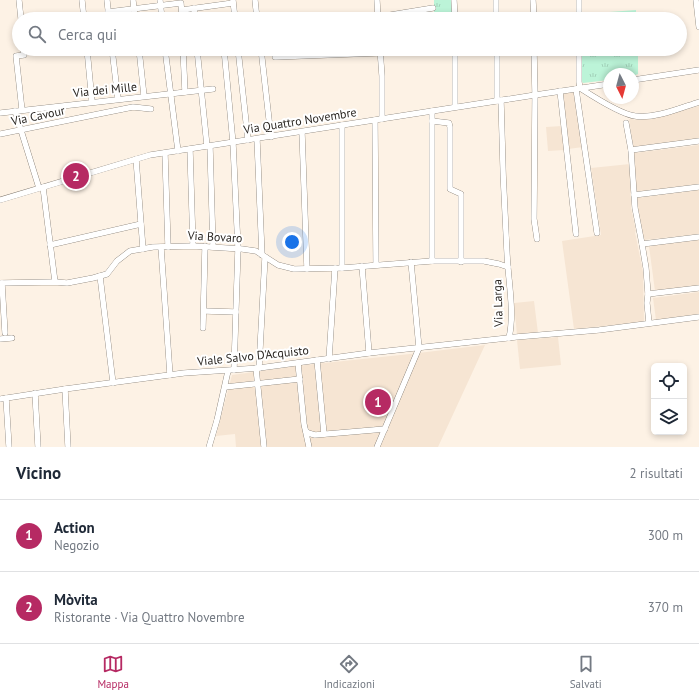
<!DOCTYPE html>
<html lang="it">
<head>
<meta charset="utf-8">
<style>
	body { margin:0; font-family:"PT Sans",sans-serif; background:#f6f6f7; color:#1f2937 }
	.controls { position:absolute; right:12px; bottom:12px; display:grid; overflow:hidden; border-radius:6px; box-shadow:0 2px 6px #0003 }
	.controls button { width:36px; height:36px; display:grid; place-items:center; padding:0; border:0; border-bottom:1px solid #e0e1e3; background:#fff; color:#1f2937; font:20px sans-serif }
	.compass { position:absolute; left:603px; top:68px; width:36px; height:36px; border-radius:50%; background:#fff; box-shadow:0 2px 6px #0003; rotate:174deg }
	.you { position:absolute; left:292px; top:242px; width:14px; height:14px; margin:-10px; border:3px solid #fff; border-radius:50%; background:#1a73e8; box-shadow:0 0 0 6px #1a73e833 }
	.badge { display:grid; place-items:center; width:26px; height:26px; border-radius:50%; background:#b62a63; color:#fff; font-size:13px; font-weight:700 }
	.pin { position:absolute; translate:-50% -50%; border:2px solid #fff; box-shadow:0 1px 4px #0006 }
	.list { margin:0; padding:0; list-style:none }
	h2 { display:flex; justify-content:space-between; align-items:center; height:52px; margin:0; padding:0 16px; font-size:17px }
	h2 small { font-size:13px; font-weight:400; color:#747a83 }
	.list li { display:grid; grid-template-columns:26px 1fr auto; gap:12px; align-items:center; box-sizing:border-box; height:72px; padding:0 16px; border-top:1px solid #e0e1e3 }
	.list b { display:block; font-size:15px; white-space:nowrap }
	.list p { margin:0; font-size:13px; white-space:nowrap; color:#747a83 }
	.list em { font-size:13px; font-style:normal; color:#747a83 }
	.icon { flex:none; width:22px; height:22px; fill:none; stroke:currentColor; stroke-width:2; stroke-linecap:round; stroke-linejoin:round }
	.map { position:relative; flex:none; width:699px; height:447px; overflow:hidden }
	.search { position:absolute; background:#fff; box-shadow:0 2px 6px #0003; left:12px; right:12px; top:12px; height:44px; display:flex; align-items:center; gap:10px; box-sizing:border-box; padding:0 14px; border-radius:22px; color:#747a83; font-size:15px }
	.sheet { height:196px; background:#fff }
	nav { display:flex; justify-content:space-around; align-items:center; box-sizing:border-box; height:56px; border-top:1px solid #e0e1e3; background:#fff; font-size:11px; color:#747a83 }
	nav a { display:grid; justify-items:center; gap:2px }
	nav .on { color:#b62a63 }
	.map>svg:first-child { display:block }
	.built { fill:#f6e5d3 }
	.grass { fill:url(#grass-tufts) }
	.lines { fill:none; stroke-linecap:round; stroke-linejoin:round }
	.minor-casing { stroke:#70675c; stroke-width:6 }
	.minor { stroke:#fff; stroke-width:5.5 }
	.labels { text-anchor:middle; stroke-width:4; stroke-linejoin:round; paint-order:stroke }
	.street-label { font-size:12px; fill:#2b2723; stroke:#fff }
</style>
</head>
<body>
<div class="map">
<svg width="699" height="447" viewBox="0 0 699 447">
	<defs>
		<pattern id="grass-tufts" width="24" height="20" patternUnits="userSpaceOnUse"><rect width="24" height="20" fill="#bcf4d8"/><path d="M3 7l-1-3M5 7V3M7 7l1-3M15 17l-1-3M17 17v-4M19 17l1-3" fill="none" stroke="#a2d1b9"/></pattern>
	</defs>
	<rect width="100%" height="100%" fill="#fdf2e5"/>
	<!-- built -->
	<g class="built">
		<path d="M575 91 583 147 568 149 564 150 548 151 546 127 562 126 558 93Z"/>
		<path d="M699 106V139L633 147 629 119 640 120 653 118Z"/>
		<path d="M699 145V184L636 192 634 153Z"/>
		<path d="M630 164 631 208 636 231 635 232 643 272 644 322 574 329 562 241 601 235 591 168Z"/>
		<path d="M699 190V234L644 240 639 218 637 198Z"/>
		<path d="M699 240V286L655 291 649 246Z"/>
		<path d="M699 292V314L656 320 653 298Z"/>
		<path d="M534 301 538 333 517 335 514 303Z"/>
		<path d="M558 337 561 365 520 369 517 340Z"/>
		<path d="M485 345 438 447H236L235 434 216 436 232 375 296 366 410 354Z"/>
	</g>
	<!-- grass -->
	<g class="grass">
		<path d="M434 0H453L452 19H434Z"/>
		<path d="M636 10V19H582V14Z"/>
		<path d="M582 49H638V74L633 76V74H609V80L583 83 581 80Z"/>
	</g>
	<g class="lines">
		<defs>
			<g id="minor">
				<path d="M19 0 21 19"/>
				<path d="M82 0 84 19"/>
				<path d="M107 0 109 19"/>
				<path d="M133 0 135 19"/>
				<path d="M160 0 162 19"/>
				<path d="M233 0 235 19"/>
				<path d="M255 0 257 19"/>
				<path d="M377 0 378 19"/>
				<path d="M454 0 455 19"/>
				<path d="M496 0V19"/>
				<path d="M533 0 534 19"/>
				<path d="M579 0V19"/>
				<path d="M696 0 699 27"/>
				<path d="M194 8 195 19"/>
				<path d="M182 10 233 3"/>
				<path d="M108 12 181 3 182 19"/>
				<path d="M378 17 433 8"/>
				<path d="M87 49 92 102"/>
				<path d="M112 49 118 99"/>
				<path d="M139 49 144 96"/>
				<path d="M165 49 178 151"/>
				<path d="M183 49 185 92"/>
				<path d="M197 49 207 146"/>
				<path d="M224 49 233 143 238 248 234 370"/>
				<path d="M238 49 248 140"/>
				<path d="M261 49 271 137"/>
				<path d="M380 49 382 76V119"/>
				<path d="M455 49V107"/>
				<path d="M497 49V101"/>
				<path d="M534 49 535 95 534 219 537 239"/>
				<path d="M579 49V82L580 88C594 97 620 114 635 116 655 119 680 108 699 102"/>
				<path d="M275 57 380 53"/>
				<path d="M633 80 699 70"/>
				<path d="M576 89 597 233"/>
				<path d="M560 91 576 234"/>
				<path d="M501 100C502 151 504 202 507 253 508 280 515 312 509 338"/>
				<path d="M22 110 16 56 24 55 23 49"/>
				<path d="M15 111 39 188"/>
				<path d="M432 111V261"/>
				<path d="M0 113 213 89"/>
				<path d="M375 120 376 265"/>
				<path d="M432 121 449 123 450 127V189L461 194V262"/>
				<path d="M626 123 631 150 635 208 642 244 646 268 648 294 647 303 649 323"/>
				<path d="M342 125V268"/>
				<path d="M302 132 307 269"/>
				<path d="M0 134 133 107 151 109"/>
				<path d="M257 139 262 255"/>
				<path d="M210 146 213 247"/>
				<path d="M190 149 193 246"/>
				<path d="M631 150 699 141"/>
				<path d="M165 153 168 247"/>
				<path d="M136 159 143 249"/>
				<path d="M43 187 55 282"/>
				<path d="M634 195 699 187"/>
				<path d="M0 200 150 155 535 95 609 84"/>
				<path d="M642 244 699 237"/>
				<path d="M50 245 141 224"/>
				<path d="M161 247 170 375"/>
				<path d="M362 266 369 353"/>
				<path d="M100 276 113 383"/>
				<path d="M0 283 55 282 67 283 93 278 107 274 117 261 130 251 153 247 193 246 242 249 256 251 278 265 294 269 342 268 432 261H484L499 264 508 267"/>
				<path d="M2 283 5 333"/>
				<path d="M648 294 699 288"/>
				<path d="M204 311 236 312"/>
				<path d="M203 328 205 246"/>
				<path d="M0 339 12 338"/>
				<path d="M329 359 335 268"/>
				<path d="M317 360 324 434"/>
				<path d="M298 363 304 424 309 447"/>
				<path d="M256 368 264 447"/>
				<path d="M259 368 265 257"/>
				<path d="M225 387 300 379"/>
				<path d="M65 389 68 447"/>
				<path d="M35 393 38 447"/>
				<path d="M6 398 9 447"/>
				<path d="M0 399 65 389 184 373 259 368 369 353 516 337 599 330 699 317"/>
				<path d="M306 431 308 433 315 435 385 429"/>
				<path d="M209 447 217 420 228 371"/>
				<path d="M377 447 419 348 411 262"/>
			</g>
		</defs>
		<!-- minor casing -->
		<use href="#minor" class="minor-casing"/>
		<!-- minor -->
		<use href="#minor" class="minor"/>
	</g>
	<g class="labels">
		<!-- street labels -->
		<g class="street-label">
			<text transform="translate(105 90) rotate(-6)" y="4">Via dei Mille</text>
			<text transform="translate(38 116) rotate(-12)" y="4">Via Cavour</text>
			<text transform="translate(300 121) rotate(-9)" y="4">Via Quattro Novembre</text>
			<text transform="translate(215 237) rotate(3)" y="4">Via Bovaro</text>
			<text transform="translate(498 303) rotate(-92)" y="4">Via Larga</text>
			<text transform="translate(253 356) rotate(-6)" y="4">Viale Salvo D'Acquisto</text>
		</g>
	</g>
</svg>
<div class="controls">
<button><svg class="icon" aria-label="locate" viewBox="0 0 24 24"><circle cx="12" cy="12" r="6"/><path d="M12 2v4M12 18v4M2 12h4M18 12h4"/></svg></button>
<button><svg class="icon" aria-label="layers" viewBox="0 0 24 24"><path d="M12 4l9 5-9 5-9-5zM3 14l9 5 9-5"/></svg></button>
</div>
<svg class="compass" viewBox="-18 -18 36 36"><path d="M0-13l5 13h-10z" fill="#e53935"/><path d="M0 13l5-13h-10z" fill="#747a83"/></svg>
<div class="you"></div>
<div class="pin badge" style="left:378px;top:402px">1</div>
<div class="pin badge" style="left:76px;top:176px">2</div>
<div class="search"><svg class="icon" aria-label="search" viewBox="0 0 24 24"><circle cx="10" cy="10" r="6"/><path d="M15 15l6 6"/></svg>Cerca qui</div>
</div>
<section class="sheet">
<h2>Vicino<small>2 risultati</small></h2>
<ul class="list">
<li><span class="badge">1</span><div><b>Action</b><p>Negozio</p></div><em>300 m</em></li>
<li><span class="badge">2</span><div><b>Mòvita</b><p>Ristorante · Via Quattro Novembre</p></div><em>370 m</em></li>
</ul>
</section>
<nav>
<a class="on"><svg class="icon" aria-label="map" viewBox="0 0 24 24"><path d="M3 6l6-2 6 2 6-2v14l-6 2-6-2-6 2zM9 4v14M15 6v14"/></svg>Mappa</a>
<a><svg class="icon" aria-label="directions" viewBox="0 0 24 24"><path d="M12 3l9 9-9 9-9-9zM9 14v-3h6M13 9l2 2-2 2"/></svg>Indicazioni</a>
<a><svg class="icon" aria-label="saved" viewBox="0 0 24 24"><path d="M7 4h10v16l-5-4-5 4z"/></svg>Salvati</a>
</nav>
</body>
</html>
